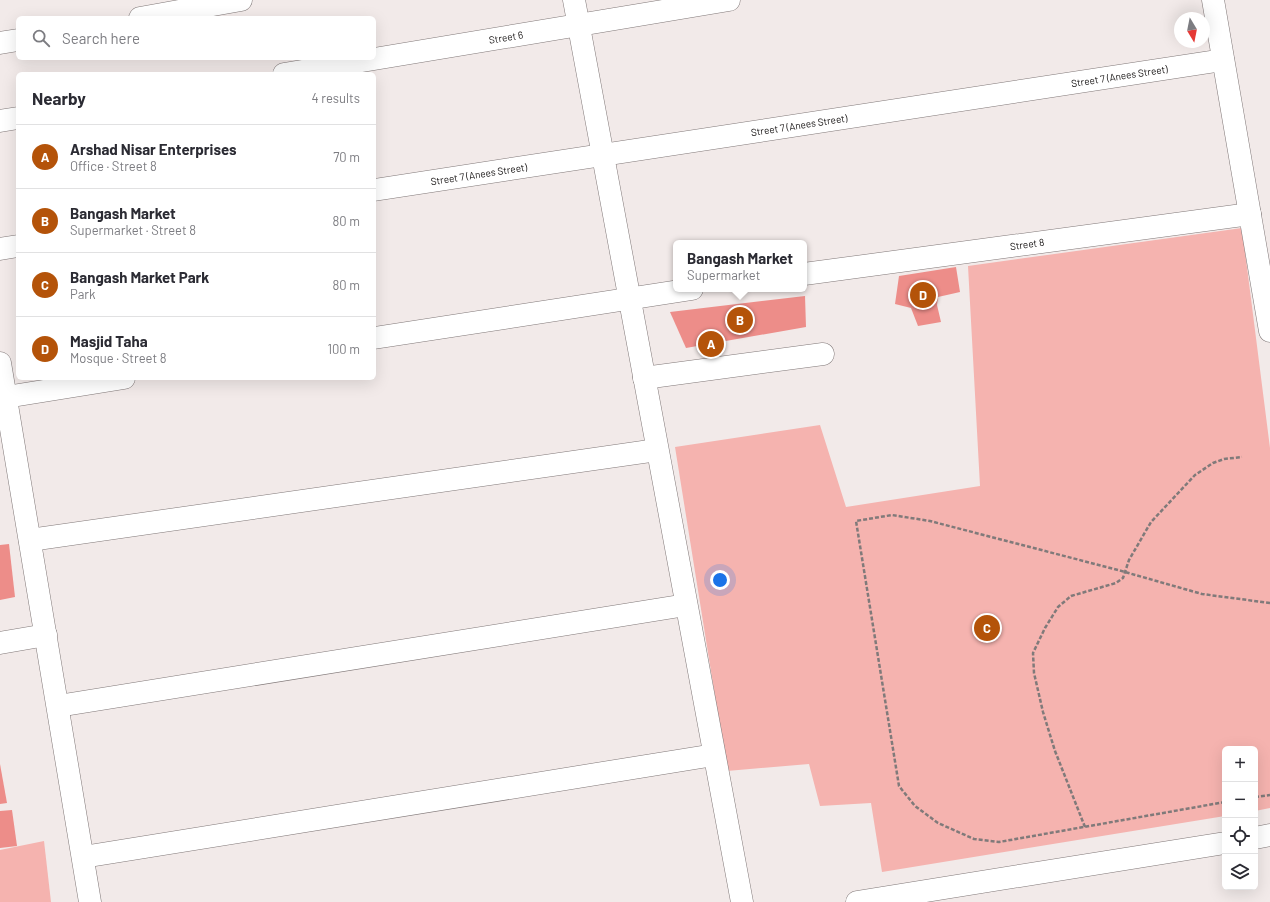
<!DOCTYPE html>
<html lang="en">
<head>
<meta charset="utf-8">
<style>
	body { margin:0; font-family:Barlow,sans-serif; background:#f7f7f7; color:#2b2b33 }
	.controls { position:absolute; right:12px; bottom:12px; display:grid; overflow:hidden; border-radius:6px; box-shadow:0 4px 16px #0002 }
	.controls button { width:36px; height:36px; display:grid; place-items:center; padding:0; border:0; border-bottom:1px solid #e1e1e2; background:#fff; color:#2b2b33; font:20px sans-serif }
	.compass { position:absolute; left:1174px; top:12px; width:36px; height:36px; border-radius:50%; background:#fff; box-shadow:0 4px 16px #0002; rotate:170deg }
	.you { position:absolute; left:720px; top:580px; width:14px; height:14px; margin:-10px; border:3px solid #fff; border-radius:50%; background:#1a73e8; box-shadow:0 0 0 6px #1a73e833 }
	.badge { display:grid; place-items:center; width:26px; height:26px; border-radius:50%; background:#b45309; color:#fff; font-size:13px; font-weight:700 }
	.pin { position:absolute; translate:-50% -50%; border:2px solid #fff; box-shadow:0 1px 4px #0006 }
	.popup { position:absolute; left:673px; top:240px; width:134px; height:52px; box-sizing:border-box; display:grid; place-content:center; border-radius:6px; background:#fff; filter:drop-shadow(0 1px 3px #0005); font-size:13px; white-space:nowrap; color:#7c7c81 }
	.popup b { font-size:15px; color:#2b2b33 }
	.popup::after { content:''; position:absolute; left:50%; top:100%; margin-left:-8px; border:8px solid transparent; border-top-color:#fff }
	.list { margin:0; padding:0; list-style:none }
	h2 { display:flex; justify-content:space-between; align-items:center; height:52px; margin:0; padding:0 16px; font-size:17px }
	h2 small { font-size:13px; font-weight:400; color:#7c7c81 }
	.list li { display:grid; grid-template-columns:26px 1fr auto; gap:12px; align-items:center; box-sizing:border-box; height:64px; padding:0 16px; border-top:1px solid #e1e1e2 }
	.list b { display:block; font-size:15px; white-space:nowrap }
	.list p { margin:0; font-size:13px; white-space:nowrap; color:#7c7c81 }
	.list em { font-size:13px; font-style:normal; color:#7c7c81 }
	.icon { flex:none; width:22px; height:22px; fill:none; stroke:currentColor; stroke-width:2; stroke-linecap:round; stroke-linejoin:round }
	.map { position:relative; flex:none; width:1270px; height:902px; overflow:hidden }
	.search { position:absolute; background:#fff; box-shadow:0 4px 16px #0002; left:16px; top:16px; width:360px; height:44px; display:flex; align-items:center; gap:10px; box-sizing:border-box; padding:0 14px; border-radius:6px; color:#7c7c81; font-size:15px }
	.panel { position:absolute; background:#fff; box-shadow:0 4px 16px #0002; left:16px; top:72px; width:360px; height:308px; border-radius:6px }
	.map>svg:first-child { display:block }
	.green { fill:#f5b3af }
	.building { fill:#ed8d89 }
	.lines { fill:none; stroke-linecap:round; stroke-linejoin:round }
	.minor-casing { stroke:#807878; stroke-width:23 }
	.path { stroke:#807a7a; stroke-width:2.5; stroke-dasharray:4 2; stroke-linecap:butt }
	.minor { stroke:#fff; stroke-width:22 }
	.labels { text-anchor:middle; stroke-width:3; stroke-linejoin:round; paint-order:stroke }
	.street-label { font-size:10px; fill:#191616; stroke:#fff }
</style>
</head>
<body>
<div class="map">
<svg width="1270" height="902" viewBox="0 0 1270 902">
	<rect width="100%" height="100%" fill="#f2eae9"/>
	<!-- green -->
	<g class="green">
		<path d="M1242 228 1270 448V808L1255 811V749H1225V816L882 872 871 803 820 806 809 764 727 771 675 447 820 425 846 507 980 486 968 266Z"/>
		<path d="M44 841 51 902H0V850Z"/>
	</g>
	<!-- building -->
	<g class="building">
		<path d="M956 267 960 292 938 297 937 305 941 322 918 326 911 308 895 304 899 276Z"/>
		<path d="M805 296 806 327 686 348 670 312Z"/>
		<path d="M9 544 15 597 0 600V545Z"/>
		<path d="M0 764 7 803 0 804Z"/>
		<path d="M12 810 17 846 0 848V811Z"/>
	</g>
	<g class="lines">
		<defs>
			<g id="minor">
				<path d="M574 0 742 902"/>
				<path d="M1213 0 1270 331"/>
				<path d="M140 18 241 0"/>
				<path d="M0 43 18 40"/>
				<path id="s1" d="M284 74 729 0"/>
				<path d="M0 121 18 118"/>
				<path id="s2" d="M374 190 1223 60"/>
				<path d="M0 249 18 246"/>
				<path id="s3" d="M804 274 1250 214"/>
				<path d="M374 338 692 289"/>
				<path d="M0 363 90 902"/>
				<path d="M644 378 823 354"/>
				<path d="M6 397 124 378"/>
				<path d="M30 540 657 450"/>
				<path d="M0 643 46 635"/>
				<path d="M58 706 686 605"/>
				<path d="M1255 838 1270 835"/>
				<path d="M83 857 714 755"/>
				<path d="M857 902 1225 843"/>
			</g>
		</defs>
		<!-- minor casing -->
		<use href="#minor" class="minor-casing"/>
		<!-- path -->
		<g class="path">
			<path d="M1255 797 1270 795"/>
			<path d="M1225 802 999 842 974 839 938 823 915 806 899 786 856 521 892 515 930 521 1118 570 1202 594 1270 603"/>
			<path d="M1085 827 1055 751 1043 712 1034 673 1033 653 1045 628 1058 607 1071 596 1116 583 1123 578 1129 560 1151 522 1195 475 1213 463 1224 459 1242 457"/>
		</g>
		<!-- minor -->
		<use href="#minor" class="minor"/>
	</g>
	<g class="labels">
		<!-- street labels -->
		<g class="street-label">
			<text dy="4" stroke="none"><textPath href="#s1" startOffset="225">Street 6</textPath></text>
			<text dy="4" stroke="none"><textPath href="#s2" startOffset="754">Street 7 (Anees Street)</textPath></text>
			<text dy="4" stroke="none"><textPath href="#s2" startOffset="430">Street 7 (Anees Street)</textPath></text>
			<text dy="4" stroke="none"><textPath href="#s2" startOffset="106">Street 7 (Anees Street)</textPath></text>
			<text dy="4" stroke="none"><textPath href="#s3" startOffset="225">Street 8</textPath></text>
		</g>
	</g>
</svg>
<div class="controls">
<button>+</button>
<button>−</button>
<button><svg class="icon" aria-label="locate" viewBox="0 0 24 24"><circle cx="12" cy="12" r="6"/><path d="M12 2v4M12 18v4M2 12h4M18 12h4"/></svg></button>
<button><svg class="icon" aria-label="layers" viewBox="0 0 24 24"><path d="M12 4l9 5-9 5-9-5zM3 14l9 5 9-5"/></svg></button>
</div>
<svg class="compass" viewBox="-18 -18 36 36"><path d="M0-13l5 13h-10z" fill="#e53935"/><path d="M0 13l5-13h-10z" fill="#7c7c81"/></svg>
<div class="you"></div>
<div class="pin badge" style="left:711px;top:344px">A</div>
<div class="pin badge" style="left:740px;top:320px">B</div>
<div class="popup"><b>Bangash Market</b>Supermarket</div>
<div class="pin badge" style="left:987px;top:628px">C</div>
<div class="pin badge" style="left:923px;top:295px">D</div>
<div class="search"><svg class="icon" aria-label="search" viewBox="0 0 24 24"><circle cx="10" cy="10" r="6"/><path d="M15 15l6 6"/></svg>Search here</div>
<section class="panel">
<h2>Nearby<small>4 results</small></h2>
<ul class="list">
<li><span class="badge">A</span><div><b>Arshad Nisar Enterprises</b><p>Office · Street 8</p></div><em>70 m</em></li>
<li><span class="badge">B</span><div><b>Bangash Market</b><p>Supermarket · Street 8</p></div><em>80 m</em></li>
<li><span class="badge">C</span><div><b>Bangash Market Park</b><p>Park</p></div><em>80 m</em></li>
<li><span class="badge">D</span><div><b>Masjid Taha</b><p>Mosque · Street 8</p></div><em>100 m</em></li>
</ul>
</section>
</div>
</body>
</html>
